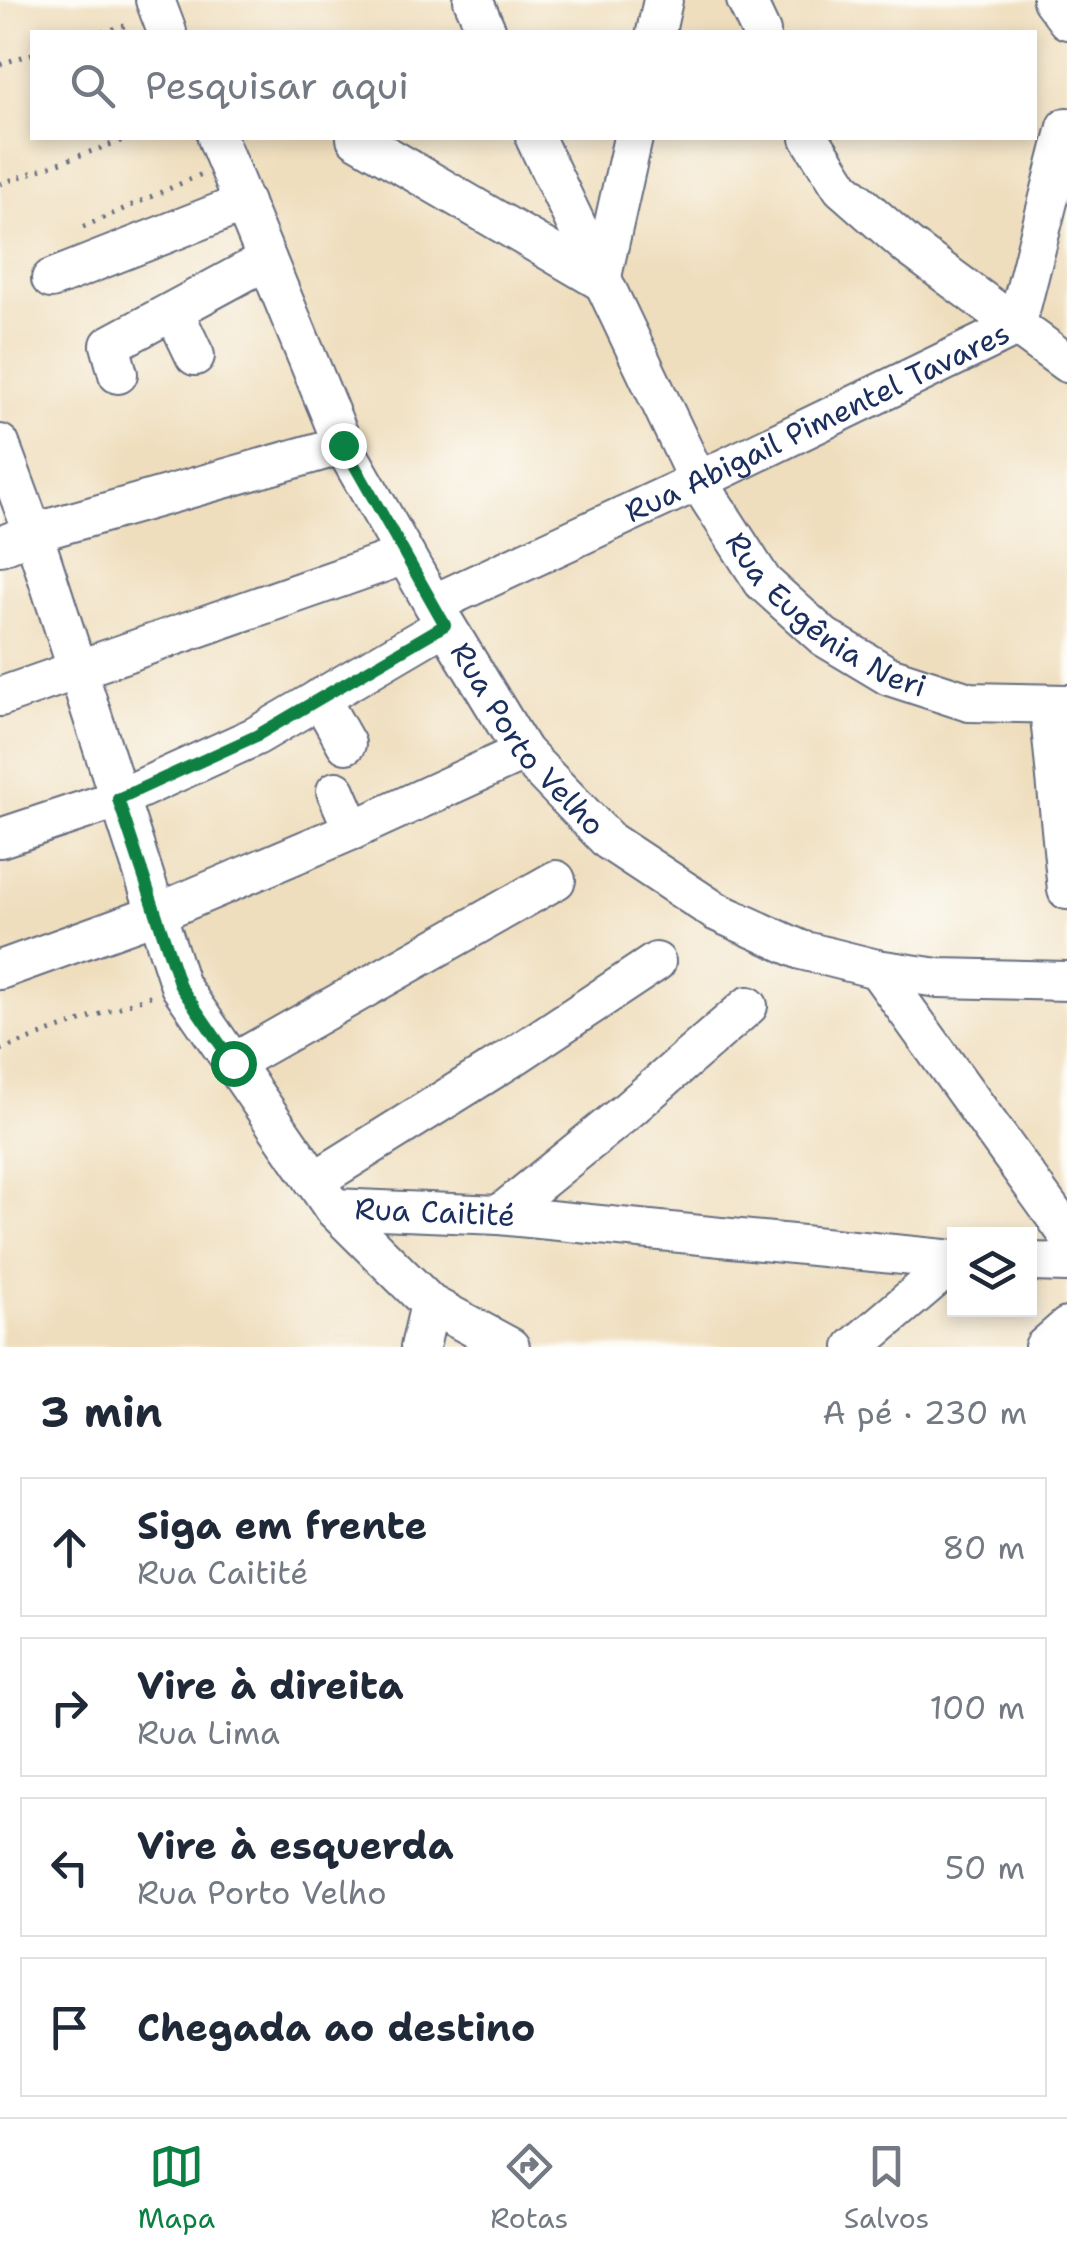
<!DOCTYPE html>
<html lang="pt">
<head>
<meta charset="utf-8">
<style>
	body { margin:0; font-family:"Shantell Sans",sans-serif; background:#f2f2f3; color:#1f2937 }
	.controls { position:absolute; right:30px; bottom:30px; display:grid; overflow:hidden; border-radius:0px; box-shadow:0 5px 15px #0003 }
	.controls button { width:90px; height:90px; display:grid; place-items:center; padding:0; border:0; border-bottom:2px solid #e0e1e3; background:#fff; color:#1f2937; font:50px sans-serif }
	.stop { position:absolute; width:30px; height:30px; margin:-22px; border:8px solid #0b8043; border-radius:50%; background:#fff }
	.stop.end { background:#0b8043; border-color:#fff; box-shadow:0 2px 10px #0008 }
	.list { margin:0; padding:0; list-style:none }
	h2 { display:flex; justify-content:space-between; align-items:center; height:130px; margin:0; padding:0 40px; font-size:42px }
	h2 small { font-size:32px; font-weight:400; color:#747a83 }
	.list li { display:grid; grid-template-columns:65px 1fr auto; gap:30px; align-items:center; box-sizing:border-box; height:140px; margin:0 20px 20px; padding:0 20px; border:2px solid #e0e1e3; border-radius:0px }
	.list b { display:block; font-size:38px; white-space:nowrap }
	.list p { margin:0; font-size:32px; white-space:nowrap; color:#747a83 }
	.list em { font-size:32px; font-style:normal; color:#747a83 }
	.icon { flex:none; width:55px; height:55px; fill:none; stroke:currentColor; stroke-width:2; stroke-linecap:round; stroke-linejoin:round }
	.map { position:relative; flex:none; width:1067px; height:1347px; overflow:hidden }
	.search { position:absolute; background:#fff; box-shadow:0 5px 15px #0003; left:30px; right:30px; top:30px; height:110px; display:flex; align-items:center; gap:25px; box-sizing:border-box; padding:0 35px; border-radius:0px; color:#747a83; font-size:38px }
	.sheet { height:770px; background:#fff }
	nav { display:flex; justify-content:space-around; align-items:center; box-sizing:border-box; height:140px; border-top:2px solid #e0e1e3; background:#fff; font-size:28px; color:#747a83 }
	nav a { display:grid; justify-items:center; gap:5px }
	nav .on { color:#0b8043 }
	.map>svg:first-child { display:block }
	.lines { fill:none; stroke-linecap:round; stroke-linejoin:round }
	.minor-casing { stroke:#656c7f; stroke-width:42 }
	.path { stroke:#656c7f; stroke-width:5; stroke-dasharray:2.5 8; stroke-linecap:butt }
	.minor { stroke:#fff; stroke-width:38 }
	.route { stroke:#0b8043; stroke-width:12 }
	.labels { text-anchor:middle; stroke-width:8; stroke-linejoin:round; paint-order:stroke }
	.street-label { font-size:30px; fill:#1b2f5e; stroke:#fdfcf7 }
</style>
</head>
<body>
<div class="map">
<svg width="1067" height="1347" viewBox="0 0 1067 1347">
	<rect width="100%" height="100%" fill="#fdfcf7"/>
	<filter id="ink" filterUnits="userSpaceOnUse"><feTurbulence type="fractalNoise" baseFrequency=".01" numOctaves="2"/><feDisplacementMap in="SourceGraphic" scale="20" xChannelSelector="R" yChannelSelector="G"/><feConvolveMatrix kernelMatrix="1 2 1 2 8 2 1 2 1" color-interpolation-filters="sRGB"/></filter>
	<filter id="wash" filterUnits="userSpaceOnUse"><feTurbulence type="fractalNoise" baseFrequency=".0048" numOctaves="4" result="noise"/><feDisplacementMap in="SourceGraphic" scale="40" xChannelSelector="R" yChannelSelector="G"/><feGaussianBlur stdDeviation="2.25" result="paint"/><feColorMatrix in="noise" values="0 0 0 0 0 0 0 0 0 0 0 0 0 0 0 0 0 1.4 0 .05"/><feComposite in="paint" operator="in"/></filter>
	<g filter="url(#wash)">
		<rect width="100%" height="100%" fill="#efdebd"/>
	</g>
	<g filter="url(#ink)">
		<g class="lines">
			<defs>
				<g id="minor">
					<path d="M155 0 167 32"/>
					<path d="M473 0 487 32"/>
					<path d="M746 0 761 32"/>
					<path d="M1052 0 1067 20"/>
					<path d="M656 32 663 0"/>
					<path id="s1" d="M217 138 343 445 433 604 523 752 609 841 715 911 801 950 877 969 938 978 1067 981"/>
					<path d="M356 138 601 281"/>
					<path id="s2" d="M535 138 698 481 763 582 824 637 889 676 969 702 1067 704"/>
					<path d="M810 138 842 188 908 246 1067 363"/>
					<path d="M51 279 244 203"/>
					<path d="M601 281 633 138"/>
					<path d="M174 312 195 356"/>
					<path d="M118 374 110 345 267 260"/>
					<path d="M0 444 33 533 180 986 333 1208 430 1304 510 1347"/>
					<path d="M0 546 33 533 343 445"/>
					<path id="s3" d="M433 604 698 481 1016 327 1067 127"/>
					<path d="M0 697 405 555"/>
					<path d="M320 698 346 744"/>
					<path d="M1049 706 1067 890"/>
					<path d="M336 791 353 830"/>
					<path d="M0 838 118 799 256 736 445 625"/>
					<path d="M877 969 1067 1233"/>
					<path d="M0 970 155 914 353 830 523 752"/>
					<path d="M233 1063 556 880"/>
					<path d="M314 1181 516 1055 656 962"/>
					<path id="s4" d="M333 1208 499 1215 954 1260"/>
					<path d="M499 1215 627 1111 748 1006"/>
					<path d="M1030 1262 1067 1263"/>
					<path d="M420 1347 430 1304"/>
					<path d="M854 1347 954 1262"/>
					<path d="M1044 1347 1067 1327"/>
				</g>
			</defs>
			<!-- minor casing -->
			<use href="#minor" class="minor-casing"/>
			<!-- path -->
			<g class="path">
				<path d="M102 32 132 24"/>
				<path d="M0 64 32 54"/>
				<path d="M0 184 129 138"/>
				<path d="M83 227 202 174"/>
				<path d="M0 1050 153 995"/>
			</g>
			<!-- minor -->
			<use href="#minor" class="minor"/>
		</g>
	</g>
	<g class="lines" filter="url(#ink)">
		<!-- route -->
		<path class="route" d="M233 1063 180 986 118 799 256 736 445 625 343 445"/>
	</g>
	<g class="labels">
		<!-- street labels -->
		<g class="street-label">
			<text dy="10" stroke="none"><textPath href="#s3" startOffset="425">Rua Abigail Pimentel Tavares</textPath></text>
			<text dy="10" stroke="none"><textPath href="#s2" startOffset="570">Rua Eugênia Neri</textPath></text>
			<text dy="10" stroke="none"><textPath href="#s1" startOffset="680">Rua Porto Velho</textPath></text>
			<text dy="10" stroke="none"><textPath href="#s4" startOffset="102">Rua Caitité</textPath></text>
		</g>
	</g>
</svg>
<div class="controls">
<button><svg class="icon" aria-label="layers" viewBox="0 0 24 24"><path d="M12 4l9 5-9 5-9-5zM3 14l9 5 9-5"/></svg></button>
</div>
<div class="stop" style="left:233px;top:1063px"></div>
<div class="stop end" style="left:343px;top:445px"></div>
<div class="search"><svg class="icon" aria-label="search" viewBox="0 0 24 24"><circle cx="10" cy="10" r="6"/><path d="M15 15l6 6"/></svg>Pesquisar aqui</div>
</div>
<section class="sheet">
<h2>3 min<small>A pé · 230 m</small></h2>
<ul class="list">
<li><svg class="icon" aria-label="ahead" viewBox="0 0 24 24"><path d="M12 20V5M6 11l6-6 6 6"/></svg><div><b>Siga em frente</b><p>Rua Caitité</p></div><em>80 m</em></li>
<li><svg class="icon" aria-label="right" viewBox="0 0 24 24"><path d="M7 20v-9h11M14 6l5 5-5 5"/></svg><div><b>Vire à direita</b><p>Rua Lima</p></div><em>100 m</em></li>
<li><svg class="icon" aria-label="left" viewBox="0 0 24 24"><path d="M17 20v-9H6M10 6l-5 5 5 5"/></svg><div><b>Vire à esquerda</b><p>Rua Porto Velho</p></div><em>50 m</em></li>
<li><svg class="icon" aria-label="arrive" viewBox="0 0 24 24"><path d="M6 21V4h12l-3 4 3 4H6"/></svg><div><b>Chegada ao destino</b></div></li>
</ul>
</section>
<nav>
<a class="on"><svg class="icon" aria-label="map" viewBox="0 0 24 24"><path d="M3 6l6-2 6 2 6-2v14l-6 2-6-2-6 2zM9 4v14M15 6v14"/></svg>Mapa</a>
<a><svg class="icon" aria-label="directions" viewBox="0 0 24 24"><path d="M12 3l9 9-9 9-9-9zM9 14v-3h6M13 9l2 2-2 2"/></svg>Rotas</a>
<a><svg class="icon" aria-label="saved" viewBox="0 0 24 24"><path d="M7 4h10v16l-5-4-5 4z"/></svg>Salvos</a>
</nav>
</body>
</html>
